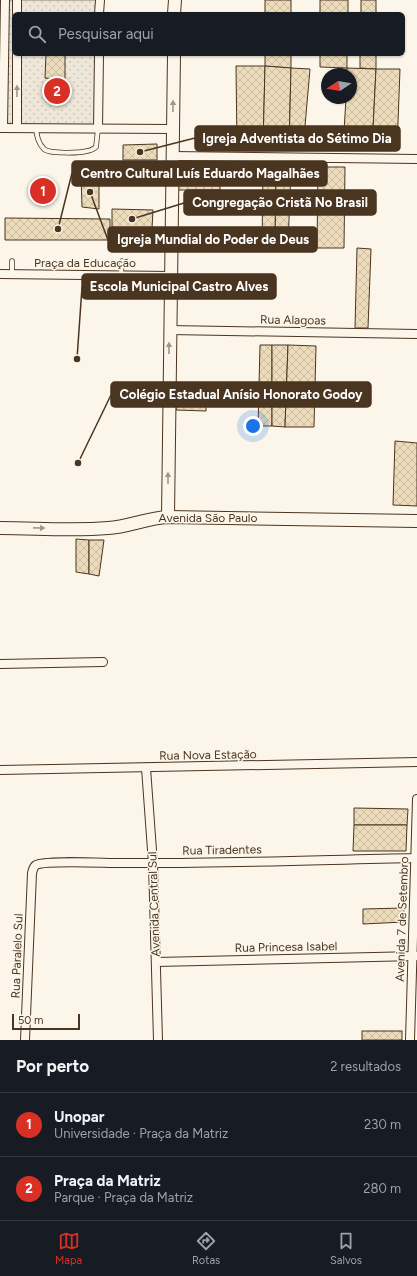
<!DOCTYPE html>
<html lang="pt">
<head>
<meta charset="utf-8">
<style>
	body { margin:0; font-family:Figtree,sans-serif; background:#242831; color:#f1f3f6 }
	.compass { position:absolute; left:321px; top:68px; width:36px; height:36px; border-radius:50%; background:#171b24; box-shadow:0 1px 3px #0004; rotate:258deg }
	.scale { position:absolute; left:12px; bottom:10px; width:68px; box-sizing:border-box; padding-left:4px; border:2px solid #4a3520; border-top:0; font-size:11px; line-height:14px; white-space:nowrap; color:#4a3520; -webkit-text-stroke:3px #fbf6e9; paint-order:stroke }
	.you { position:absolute; left:253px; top:426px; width:14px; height:14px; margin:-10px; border:3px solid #fff; border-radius:50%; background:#1a73e8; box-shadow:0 0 0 6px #1a73e833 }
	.badge { display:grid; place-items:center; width:26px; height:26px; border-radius:50%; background:#d93025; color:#fff; font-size:13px; font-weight:700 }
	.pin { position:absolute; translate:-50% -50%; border:2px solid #fff; box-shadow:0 1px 4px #0006 }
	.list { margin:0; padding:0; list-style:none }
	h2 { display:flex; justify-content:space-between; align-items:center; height:52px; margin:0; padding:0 16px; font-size:17px }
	h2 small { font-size:13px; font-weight:400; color:#9ea1a6 }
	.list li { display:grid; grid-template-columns:26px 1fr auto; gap:12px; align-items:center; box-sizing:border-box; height:64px; padding:0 16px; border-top:1px solid #363941 }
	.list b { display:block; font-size:15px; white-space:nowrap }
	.list p { margin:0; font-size:13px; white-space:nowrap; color:#9ea1a6 }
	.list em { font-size:13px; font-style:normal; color:#9ea1a6 }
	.icon { flex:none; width:22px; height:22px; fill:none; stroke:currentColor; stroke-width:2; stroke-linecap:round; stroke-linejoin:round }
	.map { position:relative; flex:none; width:417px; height:1040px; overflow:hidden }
	.search { position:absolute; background:#171b24; box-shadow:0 1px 3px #0004; left:12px; right:12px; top:12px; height:44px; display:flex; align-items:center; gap:10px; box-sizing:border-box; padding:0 14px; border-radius:6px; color:#9ea1a6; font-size:15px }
	.sheet { height:180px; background:#171b24 }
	nav { display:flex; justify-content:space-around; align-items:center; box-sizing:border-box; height:56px; border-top:1px solid #363941; background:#171b24; font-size:11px; color:#9ea1a6 }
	nav a { display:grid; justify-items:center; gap:2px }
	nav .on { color:#d93025 }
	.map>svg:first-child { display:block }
	.park { fill:url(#park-dots); stroke:#887966 }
	.building { fill:url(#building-cross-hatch); stroke:#4a3520 }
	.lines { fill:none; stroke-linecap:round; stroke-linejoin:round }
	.service-casing { stroke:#4a3520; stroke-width:5.5 }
	.minor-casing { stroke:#4a3520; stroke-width:10 }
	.secondary-casing { stroke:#4a3520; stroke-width:14 }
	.service { stroke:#fbf6e9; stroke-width:4 }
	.minor { stroke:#fbf6e9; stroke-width:8 }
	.secondary { stroke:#fbf6e9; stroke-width:12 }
	.oneway { fill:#a29684 }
	.labels { text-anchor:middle; stroke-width:3; stroke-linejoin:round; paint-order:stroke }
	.street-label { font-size:12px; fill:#4a3520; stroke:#fbf6e9 }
	.leader { fill:none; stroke:#4a3520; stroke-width:1.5 }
	.callout-dot { fill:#4a3520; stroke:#fbf6e9; stroke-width:1.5 }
	.callout { fill:#4a3520; stroke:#4a3520; stroke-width:1.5 }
	.callout-label { font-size:13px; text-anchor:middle; font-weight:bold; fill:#fff }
</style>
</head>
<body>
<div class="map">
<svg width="417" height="1040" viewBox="0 0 417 1040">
	<defs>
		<pattern id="park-dots" width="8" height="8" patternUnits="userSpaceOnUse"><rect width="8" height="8" fill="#ede6d9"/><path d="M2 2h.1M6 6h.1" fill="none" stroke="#cdc6ba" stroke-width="1.8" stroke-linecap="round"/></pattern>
		<pattern id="building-cross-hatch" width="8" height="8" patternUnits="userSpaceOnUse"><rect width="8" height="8" fill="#ecdcbc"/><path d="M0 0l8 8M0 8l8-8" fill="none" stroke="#ccbda1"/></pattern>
	</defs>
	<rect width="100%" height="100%" fill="#fbf6e9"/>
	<!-- park -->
	<path class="park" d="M0 0H100L99 14H14V54H99L98 129H0Z"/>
	<!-- building -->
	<g class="building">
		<rect x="265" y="0" width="26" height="14"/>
		<rect x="320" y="0" width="28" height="14"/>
		<rect x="361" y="0" width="15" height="14"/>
		<path d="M46 54H65V80L45 78Z"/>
		<path d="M265 54H291V68L265 66Z"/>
		<path d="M320 54H347V68L320 67Z"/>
		<path d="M360 54H376V69L360 68Z"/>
		<path d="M236 66H265L263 148 237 147Z"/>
		<path d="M265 66 291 68 289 148H263Z"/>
		<path d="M291 68 310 69 303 149 289 148Z"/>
		<path d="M347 68 376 69 372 149 343 148 346 98H351V74H347Z"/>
		<path d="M376 69H400L397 149H372Z"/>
		<path d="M157 144V160H123V145Z"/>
		<path d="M179 164 220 165V190H178Z"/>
		<path d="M263 167H276L275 247H262Z"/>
		<path d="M276 167H291L288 246 275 247Z"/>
		<path d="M318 167H345L344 248H317Z"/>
		<path d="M81 175 99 177V209L82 207Z"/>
		<path d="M112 209 153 210 152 229 112 228Z"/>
		<path d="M5 218 110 219V240H5Z"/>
		<path d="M357 248 371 249 368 328H355Z"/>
		<path d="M260 345H272V426H258Z"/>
		<path d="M272 345H288L285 427 272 426Z"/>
		<path d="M288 345 316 346 314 427H285Z"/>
		<path d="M177 398H206V411L176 410Z"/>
		<path d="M395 441 417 443V506L393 505Z"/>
		<path d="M76 539 89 540V574L76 572Z"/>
		<path d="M89 540H104L99 576 89 574Z"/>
		<path d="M354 808 408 809 407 825H354Z"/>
		<path d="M354 825H407L406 851H353Z"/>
		<path d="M404 908V922L363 924V909Z"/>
		<rect x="362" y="1031" width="40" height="9"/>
	</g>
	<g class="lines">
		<defs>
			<g id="service">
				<path d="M36 129C37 136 38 143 44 149 49 154 80 153 87 151 91 151 93 149 96 147L98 129"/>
				<path d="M12 261V274"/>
				<path d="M121 275 122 261"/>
			</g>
			<g id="minor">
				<path d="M17 14V0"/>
				<path d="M99 14 100 0"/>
				<path d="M0 128 173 129"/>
				<path d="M3 128 5 0"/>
				<path d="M17 128V54"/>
				<path d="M98 129 99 54"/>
				<path d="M172 156 417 159"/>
				<path d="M0 274 170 276"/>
				<path d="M169 330 417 334"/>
				<path d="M0 664 103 662"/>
				<path d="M146 768 153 864 158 1040"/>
				<path d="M0 770 417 762"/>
				<path d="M156 962 417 956"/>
				<path d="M25 1040 32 873C33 870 33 867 36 865 45 860 104 863 118 863 217 864 317 860 417 858"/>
				<path d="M410 1040 417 799"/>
			</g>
			<g id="secondary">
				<path d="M174 14 175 0"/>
				<path d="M168 517 174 54"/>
				<path d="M0 528C36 528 72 531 108 528 128 527 147 518 168 517L417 521"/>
			</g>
		</defs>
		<!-- service casing -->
		<use href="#service" class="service-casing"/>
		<!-- minor casing -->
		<use href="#minor" class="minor-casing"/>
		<!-- secondary casing -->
		<use href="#secondary" class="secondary-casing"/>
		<!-- service -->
		<use href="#service" class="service"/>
		<!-- minor -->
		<use href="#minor" class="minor"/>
		<!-- secondary -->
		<use href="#secondary" class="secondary"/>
	</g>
	<!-- one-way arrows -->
	<defs><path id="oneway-solid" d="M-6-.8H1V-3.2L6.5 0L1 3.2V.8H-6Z"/></defs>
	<g class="oneway">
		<use href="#oneway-solid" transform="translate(17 91) rotate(-90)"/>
		<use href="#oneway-solid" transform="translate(173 106) rotate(-89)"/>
		<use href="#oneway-solid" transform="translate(169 348) rotate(-90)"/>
		<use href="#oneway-solid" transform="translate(168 478) rotate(-90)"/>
		<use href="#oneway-solid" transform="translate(39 528) rotate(1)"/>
	</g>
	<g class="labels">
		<!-- street labels -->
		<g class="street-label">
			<text x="85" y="267">Praça da Educação</text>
			<text transform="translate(293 320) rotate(1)" y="4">Rua Alagoas</text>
			<text x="208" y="522">Avenida São Paulo</text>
			<text transform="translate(208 755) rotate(-1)" y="4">Rua Nova Estação</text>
			<text transform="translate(222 850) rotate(-1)" y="4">Rua Tiradentes</text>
			<text transform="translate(154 904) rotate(-92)" y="4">Avenida Central Sul</text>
			<text transform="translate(402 919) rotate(-88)" y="4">Avenida 7 de Setembro</text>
			<text transform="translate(286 947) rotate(-1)" y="4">Rua Princesa Isabel</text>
			<text transform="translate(17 956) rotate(-88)" y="4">Rua Paralelo Sul</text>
		</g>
	</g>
	<!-- callouts -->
	<path class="leader" d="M140 152L195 138M58 229L72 173M132 219L184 203M90 192L108 240M77 359L82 287M78 463L111 395"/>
	<g class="callout-dot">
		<circle cx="140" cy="152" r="4"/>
		<circle cx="58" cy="229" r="4"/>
		<circle cx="132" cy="219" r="4"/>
		<circle cx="90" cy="192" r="4"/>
		<circle cx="77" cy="359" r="4"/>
		<circle cx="78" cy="463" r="4"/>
	</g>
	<g class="callout">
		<rect x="195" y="126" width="205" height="25" rx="4"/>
		<rect x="72" y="161" width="255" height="25" rx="4"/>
		<rect x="184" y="190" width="192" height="25" rx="4"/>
		<rect x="108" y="227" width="209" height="25" rx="4"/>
		<rect x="82" y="274" width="194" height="25" rx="4"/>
		<rect x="111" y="382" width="260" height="25" rx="4"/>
	</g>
	<g class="callout-label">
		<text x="297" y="143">Igreja Adventista do Sétimo Dia</text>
		<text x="200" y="178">Centro Cultural Luís Eduardo Magalhães</text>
		<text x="280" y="207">Congregação Cristã No Brasil</text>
		<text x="213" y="244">Igreja Mundial do Poder de Deus</text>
		<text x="179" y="291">Escola Municipal Castro Alves</text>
		<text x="241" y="399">Colégio Estadual Anísio Honorato Godoy</text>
	</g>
</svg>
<svg class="compass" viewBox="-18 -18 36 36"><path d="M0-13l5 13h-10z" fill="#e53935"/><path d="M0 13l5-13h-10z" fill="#9ea1a6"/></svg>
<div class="scale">50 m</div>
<div class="you"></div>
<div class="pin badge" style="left:43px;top:191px">1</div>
<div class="pin badge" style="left:57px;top:91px">2</div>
<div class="search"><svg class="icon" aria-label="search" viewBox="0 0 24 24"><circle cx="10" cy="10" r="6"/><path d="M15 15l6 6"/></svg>Pesquisar aqui</div>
</div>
<section class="sheet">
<h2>Por perto<small>2 resultados</small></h2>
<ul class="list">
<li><span class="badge">1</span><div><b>Unopar</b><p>Universidade · Praça da Matriz</p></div><em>230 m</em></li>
<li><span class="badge">2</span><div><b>Praça da Matriz</b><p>Parque · Praça da Matriz</p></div><em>280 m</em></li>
</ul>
</section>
<nav>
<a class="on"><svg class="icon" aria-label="map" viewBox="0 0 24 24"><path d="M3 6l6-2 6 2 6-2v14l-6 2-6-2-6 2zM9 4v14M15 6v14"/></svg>Mapa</a>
<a><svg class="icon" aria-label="directions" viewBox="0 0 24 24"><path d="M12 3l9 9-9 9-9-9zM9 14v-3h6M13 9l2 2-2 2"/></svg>Rotas</a>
<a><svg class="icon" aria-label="saved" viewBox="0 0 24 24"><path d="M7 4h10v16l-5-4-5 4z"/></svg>Salvos</a>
</nav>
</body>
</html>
